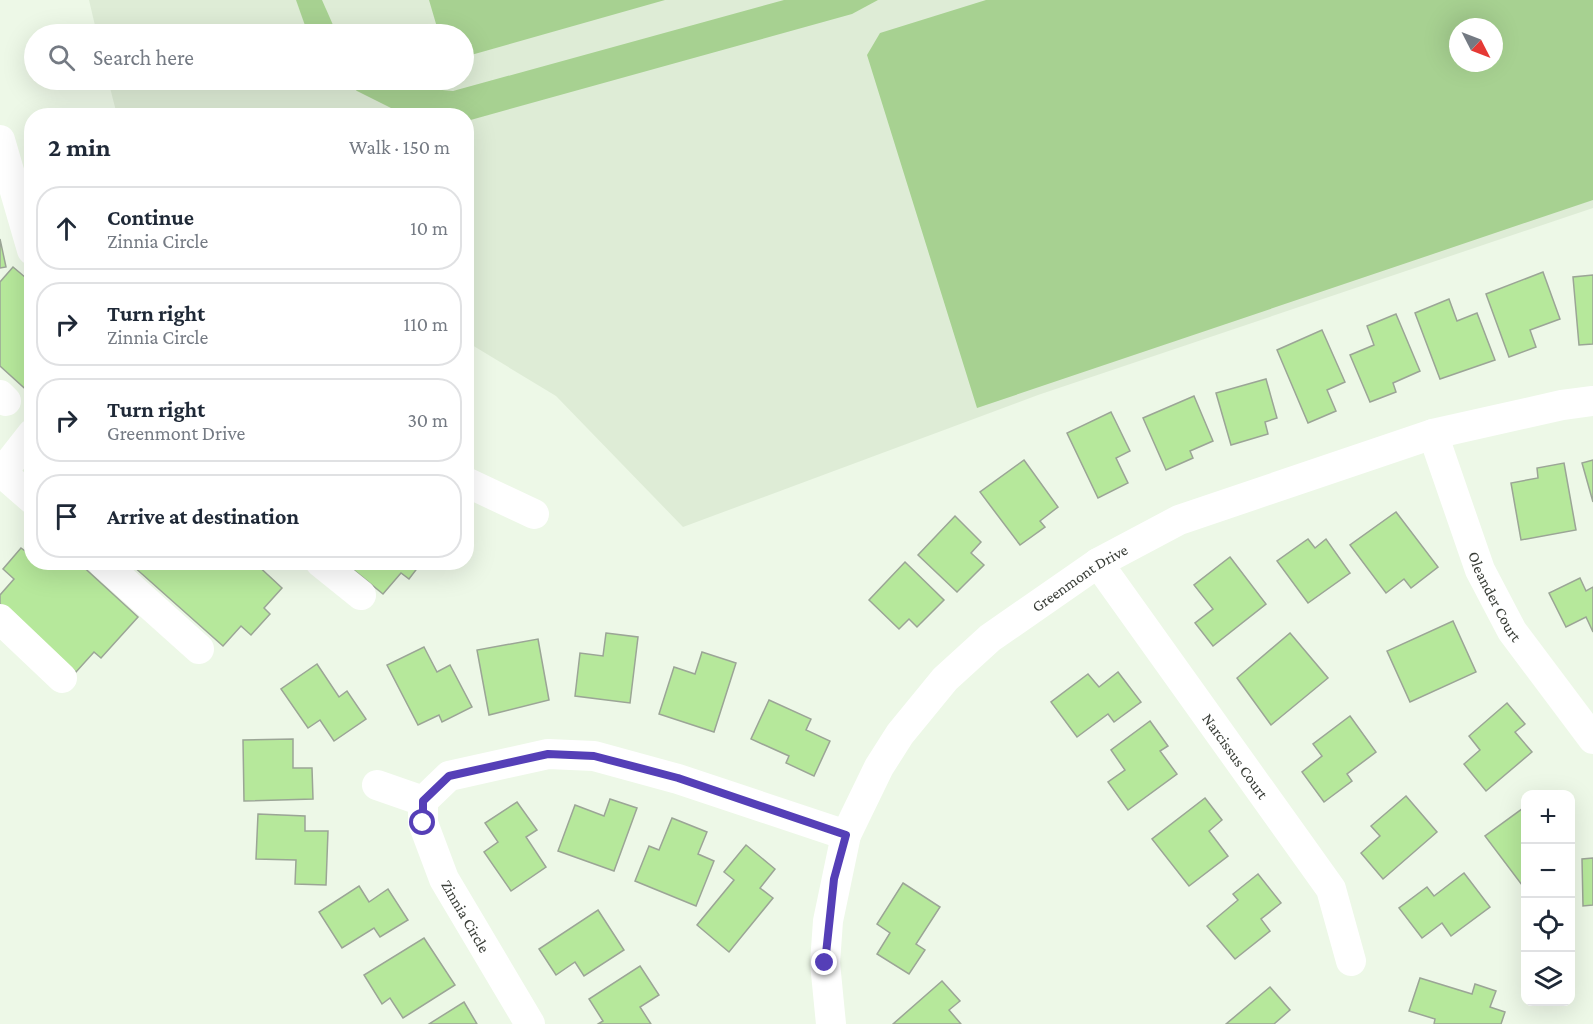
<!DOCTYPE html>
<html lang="en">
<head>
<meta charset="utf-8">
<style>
	body { margin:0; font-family:"Crimson Pro",serif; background:#f6f6f7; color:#1f2937 }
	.controls { position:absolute; right:18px; bottom:18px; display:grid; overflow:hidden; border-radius:12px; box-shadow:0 6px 24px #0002 }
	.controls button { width:54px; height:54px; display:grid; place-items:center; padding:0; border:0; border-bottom:2px solid #e0e1e3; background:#fff; color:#1f2937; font:30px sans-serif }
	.compass { position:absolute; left:1449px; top:18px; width:54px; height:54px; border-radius:50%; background:#fff; box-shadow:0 6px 24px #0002; rotate:132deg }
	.stop { position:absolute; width:18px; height:18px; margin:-14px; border:4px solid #553fb7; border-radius:50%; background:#fff }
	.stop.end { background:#553fb7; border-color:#fff; box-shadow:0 2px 6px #0008 }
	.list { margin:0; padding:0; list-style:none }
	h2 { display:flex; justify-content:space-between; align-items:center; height:78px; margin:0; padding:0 24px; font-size:26px }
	h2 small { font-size:20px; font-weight:400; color:#747a83 }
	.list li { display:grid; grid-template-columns:39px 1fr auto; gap:18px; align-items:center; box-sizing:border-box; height:84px; margin:0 12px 12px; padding:0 12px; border:2px solid #e0e1e3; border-radius:24px }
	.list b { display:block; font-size:22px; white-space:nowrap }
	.list p { margin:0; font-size:20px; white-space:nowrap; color:#747a83 }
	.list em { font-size:20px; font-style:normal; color:#747a83 }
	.icon { flex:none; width:33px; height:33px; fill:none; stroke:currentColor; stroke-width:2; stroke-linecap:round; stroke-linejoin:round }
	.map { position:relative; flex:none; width:1593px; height:1024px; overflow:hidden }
	.search { position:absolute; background:#fff; box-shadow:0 6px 24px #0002; left:24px; top:24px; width:450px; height:66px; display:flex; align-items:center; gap:15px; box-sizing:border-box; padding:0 21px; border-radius:33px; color:#747a83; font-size:22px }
	.panel { position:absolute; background:#fff; box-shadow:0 6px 24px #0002; left:24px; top:108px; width:450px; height:462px; border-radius:24px }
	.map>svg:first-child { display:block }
	.built { fill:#deecd6; fill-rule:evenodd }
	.green { fill:#a7d191; fill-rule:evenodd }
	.building { fill:#b6e89b; stroke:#9ba596; stroke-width:1.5 }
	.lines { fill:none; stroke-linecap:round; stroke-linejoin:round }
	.minor { stroke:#fff; stroke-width:30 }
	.route { stroke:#553fb7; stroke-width:8 }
	.labels { text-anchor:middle; stroke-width:5; stroke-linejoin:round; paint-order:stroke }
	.street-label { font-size:16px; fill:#393d37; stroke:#fff }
</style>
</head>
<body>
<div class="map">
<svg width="1593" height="1024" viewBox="0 0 1593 1024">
	<rect width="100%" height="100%" fill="#edf8e7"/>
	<!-- built -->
	<path class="built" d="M89 0H1593V208L1038 395 683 527 556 396 467 342 466 116 117 115 108 80H464V34H97ZM1458 27H1494V63H1458Z"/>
	<!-- green -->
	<g class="green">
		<path d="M296 0H322L337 34H308Z"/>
		<path d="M429 0H665L464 57V34H439Z"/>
		<path d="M784 0H878L852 14 467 121 466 116 370 115 393 109 357 91 343 80H388L410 87 453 91Z"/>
		<path d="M986 0H1593V200L977 408 867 55 880 33ZM1458 27H1494V63H1458Z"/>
	</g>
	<!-- building -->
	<g class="building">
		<path d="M0 239 6 267 0 268Z"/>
		<path d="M13 267 32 283V395L0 366V282Z"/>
		<path d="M1543 272 1560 319 1530 330 1536 347 1509 357 1486 294Z"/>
		<path d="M1593 275V344L1579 345 1573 277Z"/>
		<path d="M1449 299 1457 321 1477 313 1495 360 1440 379 1415 313Z"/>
		<path d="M1396 314 1420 371 1393 383 1396 392 1370 402 1350 355 1374 345 1367 326Z"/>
		<path d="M1322 330 1345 382 1327 390 1336 411 1308 423 1277 350Z"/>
		<path d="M1266 379 1277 418 1265 422 1268 434 1231 445 1216 393Z"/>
		<path d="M1194 396 1213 441 1190 451 1193 458 1166 470 1143 418Z"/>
		<path d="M1111 412 1130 451 1116 458 1128 483 1098 498 1067 433Z"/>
		<path d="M1024 460 1058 507 1040 521 1045 527 1020 545 980 492Z"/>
		<path d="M1593 460V502L1582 463Z"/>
		<path d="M1564 463 1576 530 1521 540 1511 483 1538 478 1537 468Z"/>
		<path d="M1396 512 1438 567 1411 588 1404 579 1386 593 1350 545Z"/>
		<path d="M955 516 981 542 971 553 984 565 957 592 918 555Z"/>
		<path d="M1308 539 1315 548 1326 539 1350 573 1308 603 1277 561Z"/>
		<path d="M21 548 32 556V562H78L138 617 101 658 94 652 76 672 0 604V595L14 579 3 569Z"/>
		<path d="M1230 557 1266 604 1213 646 1195 623 1213 609 1194 585Z"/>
		<path d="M136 562H254L282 588 264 608 270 614 251 635 241 626 223 646 133 566Z"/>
		<path d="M344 562H422L409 579 401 573 383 594Z"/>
		<path d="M905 562 944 600 917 627 909 619 899 629 869 600Z"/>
		<path d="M1580 578 1586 591 1593 587V632L1586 617 1566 627 1549 593Z"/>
		<path d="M1453 621 1476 672 1410 702 1387 651Z"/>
		<path d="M606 633 638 637 630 703 575 696 580 653 603 656Z"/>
		<path d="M1290 633 1328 678 1271 725 1237 678Z"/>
		<path d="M538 639 549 700 489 715 477 650Z"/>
		<path d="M424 647 437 672 450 665 472 707 442 722 439 715 418 725 387 665Z"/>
		<path d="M702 652 736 663 714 732 659 714 674 667 695 674Z"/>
		<path d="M317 664 339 697 347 691 366 719 334 741 320 720 308 728 281 689Z"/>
		<path d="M1118 672 1141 702 1114 722 1108 714 1077 737 1051 702 1088 674 1099 687Z"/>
		<path d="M769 700 811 719 806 730 830 741 814 776 786 763 789 756 751 739Z"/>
		<path d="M1507 703 1525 724 1515 732 1532 752 1486 791 1464 764 1480 750 1469 736Z"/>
		<path d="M1350 716 1376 752 1347 774 1352 781 1324 802 1302 772 1322 756 1313 744Z"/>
		<path d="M1150 721 1168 746 1160 751 1177 774 1128 810 1108 782 1125 770 1111 750Z"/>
		<path d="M293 739V768H312L313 799 244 801 243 740Z"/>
		<path d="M1406 796 1437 832 1383 879 1361 853 1380 836 1371 826Z"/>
		<path d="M1205 798 1222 820 1209 831 1228 856 1189 886 1152 839Z"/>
		<path d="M610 799 637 808 614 871 558 851 575 805 604 816Z"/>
		<path d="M517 802 537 830 526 837 546 867 511 891 484 852 498 842 485 823Z"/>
		<path d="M1526 806V882L1522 885 1485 836Z"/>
		<path d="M258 814 305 816V831H328L326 885 295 884 296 860 256 859Z"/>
		<path d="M672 818 707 832 698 854 714 861 696 906 635 881 649 846 659 850Z"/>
		<path d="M746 845 775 869 760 888 773 898 729 952 697 925 734 880 724 872Z"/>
		<path d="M1593 858V905L1583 906 1582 859Z"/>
		<path d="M1464 873 1490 907 1451 936 1442 923 1422 938 1399 908 1427 887 1434 896Z"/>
		<path d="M1258 874 1281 903 1261 919 1270 931 1235 959 1207 926 1238 900 1233 894Z"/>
		<path d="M903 883 940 907 916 944 925 950 909 974 877 954 890 933 877 924Z"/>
		<path d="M359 886 369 902 388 889 408 920 380 937 374 928 342 948 319 912Z"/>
		<path d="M598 910 624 950 584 976 575 962 556 975 539 949Z"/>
		<path d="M424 938 455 985 403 1018 390 998 382 1004 364 975Z"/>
		<path d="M640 966 659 995 640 1007 651 1024H598L603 1021 589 999Z"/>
		<path d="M1420 978 1472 994 1475 984 1496 991 1490 1007 1505 1012 1501 1024H1434L1435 1019 1409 1011Z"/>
		<path d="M942 981 960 1001 949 1010 961 1024H893Z"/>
		<path d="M1270 987 1290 1010 1274 1024H1226Z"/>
		<path d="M464 1002 477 1024H429Z"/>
	</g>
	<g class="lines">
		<!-- minor -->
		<g class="minor">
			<path d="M0 140 32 250"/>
			<path d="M0 395 6 401"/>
			<path id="s1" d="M1433 434 1480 570 1512 631 1593 739"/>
			<path d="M0 471 32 499"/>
			<path d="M0 475 32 434"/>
			<path d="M466 482 534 514"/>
			<path d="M102 562 199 649"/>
			<path d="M320 562 361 595"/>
			<path id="s2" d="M1098 563 1331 889 1351 961"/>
			<path d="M0 619 62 678"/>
			<path d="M377 785 423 801"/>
			<path d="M530 1024 444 879 423 823V801L449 776 548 754 594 756 678 779 846 835"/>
			<path id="s3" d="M831 1024 825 963 828 921 846 835 879 767 900 734 945 679 990 638 1098 563 1179 520 1433 434 1562 405 1593 401"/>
		</g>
	</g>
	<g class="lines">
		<!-- route -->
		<path class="route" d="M423 823V801L449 776 548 754 594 756 678 778 846 835 834 879 825 963"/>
	</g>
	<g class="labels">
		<!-- street labels -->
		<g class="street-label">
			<text dy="6" stroke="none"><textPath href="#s3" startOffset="546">Greenmont Drive</textPath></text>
			<text dy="6" stroke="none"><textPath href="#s1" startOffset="174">Oleander Court</textPath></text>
			<text dy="6" stroke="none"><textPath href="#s2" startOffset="237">Narcissus Court</textPath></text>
			<text transform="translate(466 916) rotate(60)" y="6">Zinnia Circle</text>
		</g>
	</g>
</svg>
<div class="controls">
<button>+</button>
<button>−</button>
<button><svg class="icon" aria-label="locate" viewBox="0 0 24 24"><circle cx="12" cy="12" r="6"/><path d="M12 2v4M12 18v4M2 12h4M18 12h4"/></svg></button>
<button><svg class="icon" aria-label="layers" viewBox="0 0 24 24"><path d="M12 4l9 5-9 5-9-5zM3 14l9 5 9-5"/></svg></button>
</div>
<svg class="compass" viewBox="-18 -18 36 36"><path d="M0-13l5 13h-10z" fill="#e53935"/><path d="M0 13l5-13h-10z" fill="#747a83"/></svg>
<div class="stop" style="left:423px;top:823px"></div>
<div class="stop end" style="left:825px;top:963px"></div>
<div class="search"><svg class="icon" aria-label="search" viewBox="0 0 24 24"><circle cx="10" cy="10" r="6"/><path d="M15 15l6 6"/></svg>Search here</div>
<section class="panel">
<h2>2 min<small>Walk · 150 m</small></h2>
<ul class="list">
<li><svg class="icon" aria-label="ahead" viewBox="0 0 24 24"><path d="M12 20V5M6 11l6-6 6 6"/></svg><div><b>Continue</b><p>Zinnia Circle</p></div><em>10 m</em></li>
<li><svg class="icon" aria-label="right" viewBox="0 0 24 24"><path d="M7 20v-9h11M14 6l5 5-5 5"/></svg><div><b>Turn right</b><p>Zinnia Circle</p></div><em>110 m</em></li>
<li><svg class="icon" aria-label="right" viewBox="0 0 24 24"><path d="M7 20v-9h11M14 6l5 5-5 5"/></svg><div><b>Turn right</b><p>Greenmont Drive</p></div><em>30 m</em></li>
<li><svg class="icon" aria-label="arrive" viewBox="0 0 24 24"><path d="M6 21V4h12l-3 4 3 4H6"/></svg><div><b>Arrive at destination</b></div></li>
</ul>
</section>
</div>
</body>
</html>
